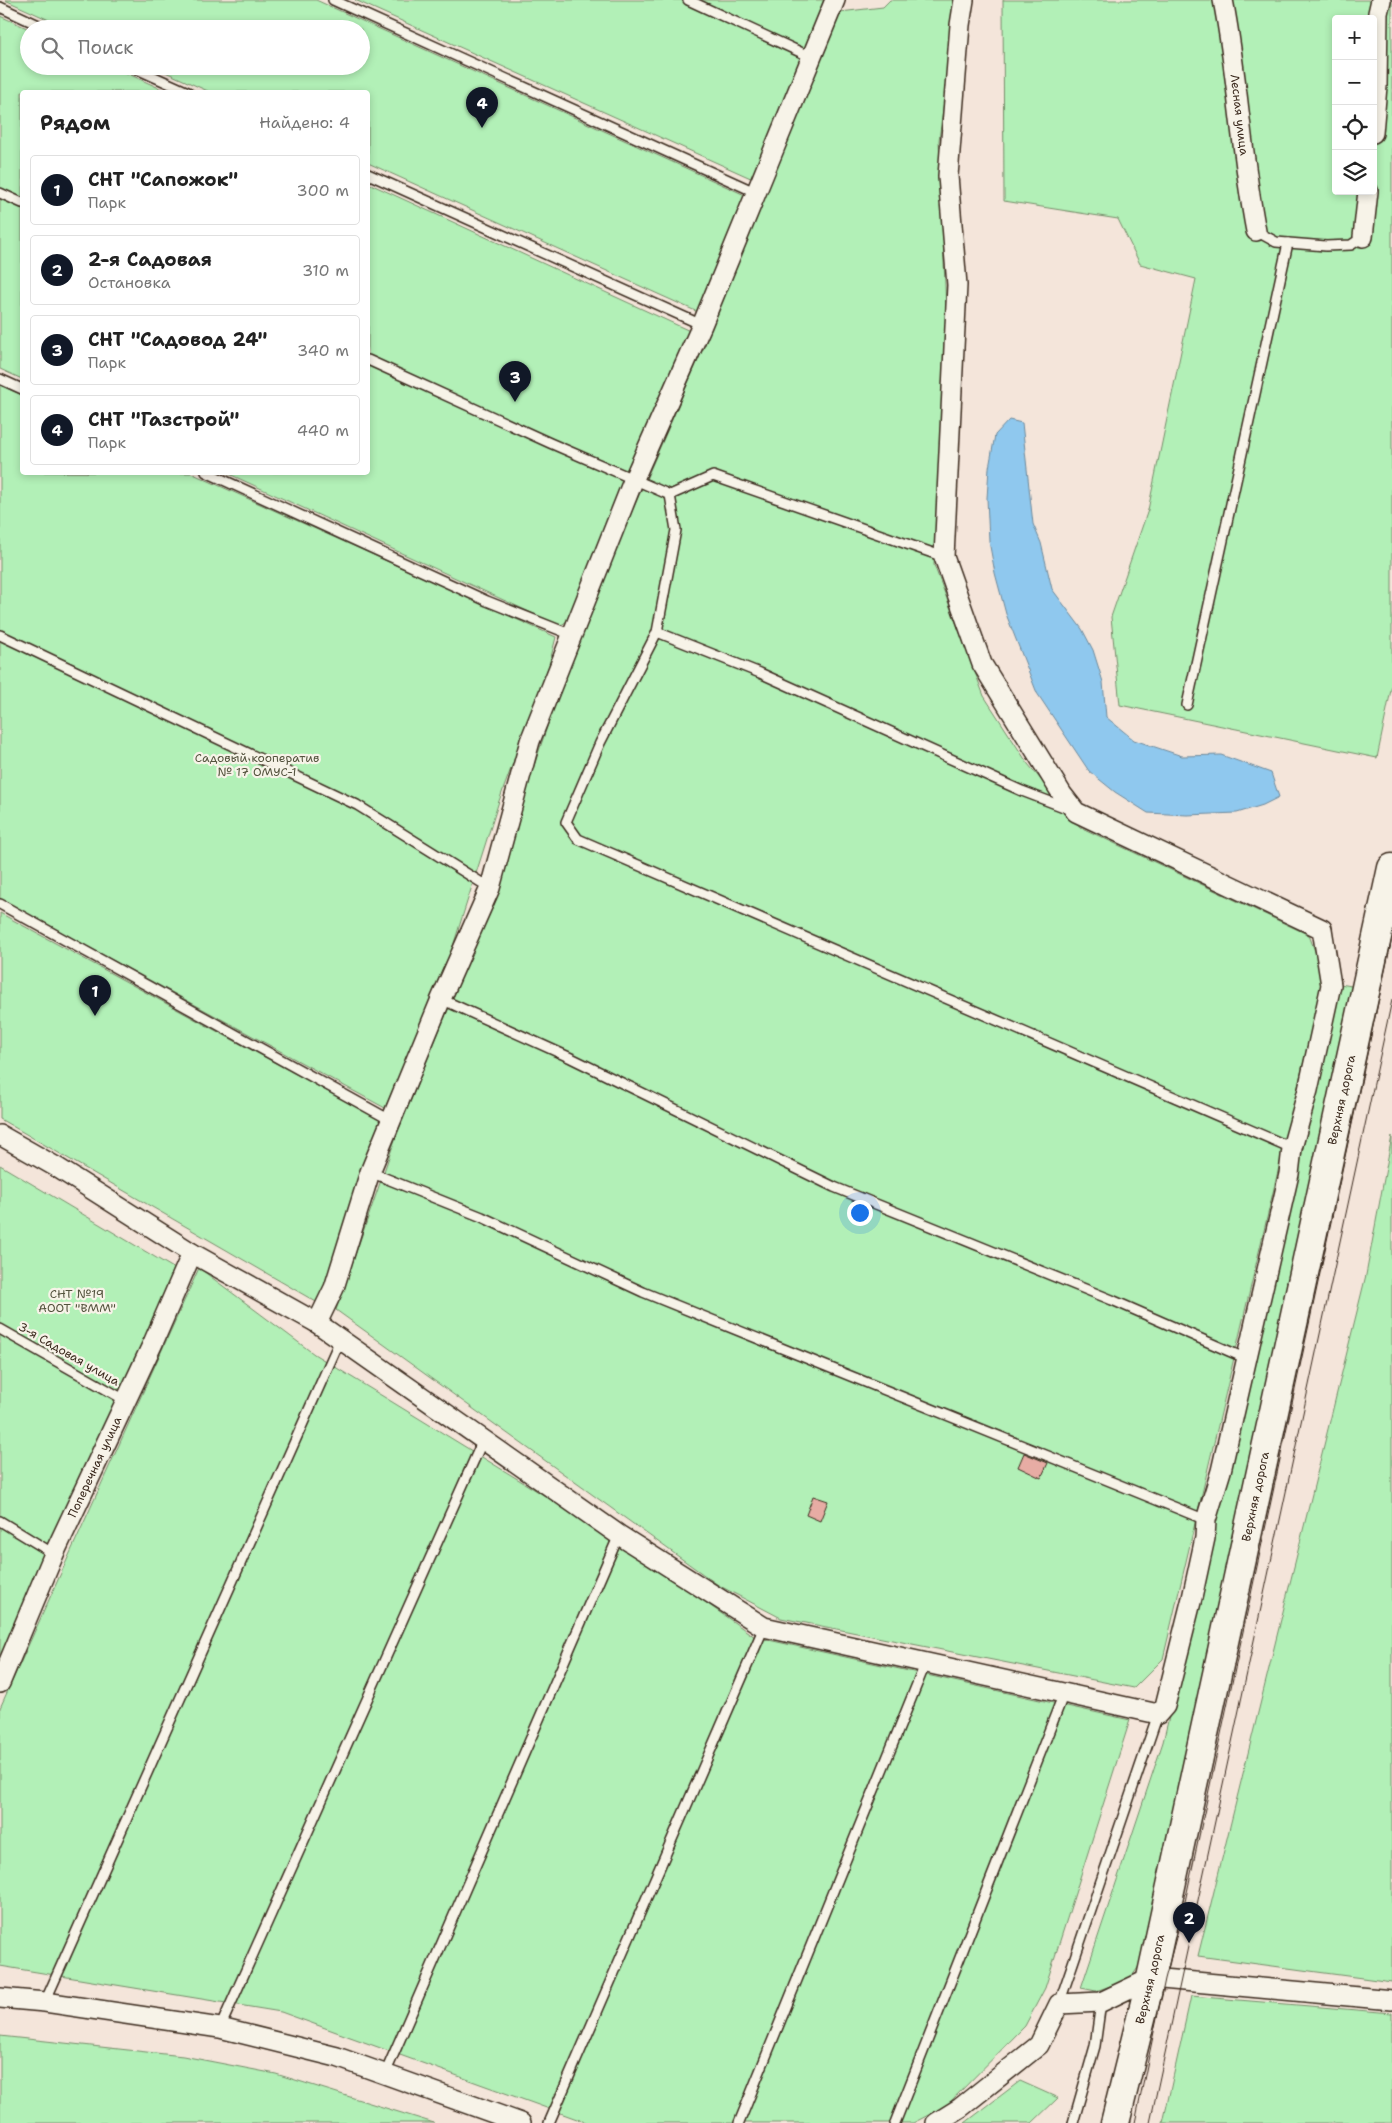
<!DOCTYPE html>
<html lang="ru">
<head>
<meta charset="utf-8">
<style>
	body { margin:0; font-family:"Shantell Sans",sans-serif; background:#f6f6f6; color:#222 }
	.controls { position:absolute; right:15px; top:15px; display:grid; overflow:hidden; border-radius:5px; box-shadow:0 2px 8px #0003 }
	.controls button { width:45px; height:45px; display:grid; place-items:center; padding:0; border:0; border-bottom:1px solid #e0e0e0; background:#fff; color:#222; font:25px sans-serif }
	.you { position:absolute; left:859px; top:1212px; width:18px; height:18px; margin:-12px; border:4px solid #fff; border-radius:50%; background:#1a73e8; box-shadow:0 0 0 8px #1a73e833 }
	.badge { display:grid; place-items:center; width:32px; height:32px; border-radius:50%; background:#111827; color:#fff; font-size:16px; font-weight:700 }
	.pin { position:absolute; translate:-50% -41px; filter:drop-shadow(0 1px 2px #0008) }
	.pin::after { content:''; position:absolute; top:26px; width:18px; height:15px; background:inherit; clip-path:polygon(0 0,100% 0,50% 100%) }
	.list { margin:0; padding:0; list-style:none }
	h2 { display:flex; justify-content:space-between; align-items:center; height:65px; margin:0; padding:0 20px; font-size:21px }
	h2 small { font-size:16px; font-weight:400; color:#767676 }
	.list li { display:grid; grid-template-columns:32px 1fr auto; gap:15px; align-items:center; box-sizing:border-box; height:70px; margin:0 10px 10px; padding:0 10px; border:1px solid #e0e0e0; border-radius:5px }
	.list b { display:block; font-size:19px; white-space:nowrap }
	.list p { margin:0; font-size:16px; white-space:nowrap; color:#767676 }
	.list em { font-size:16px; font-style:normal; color:#767676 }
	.icon { flex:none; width:28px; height:28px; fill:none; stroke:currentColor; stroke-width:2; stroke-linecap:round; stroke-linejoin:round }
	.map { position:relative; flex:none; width:1392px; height:2123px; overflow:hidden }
	.search { position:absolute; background:#fff; box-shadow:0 2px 8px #0003; left:20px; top:20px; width:350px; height:55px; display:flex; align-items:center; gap:12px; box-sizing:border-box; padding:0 18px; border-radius:28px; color:#767676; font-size:19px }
	.panel { position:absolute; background:#fff; box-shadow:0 2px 8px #0003; left:20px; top:90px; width:350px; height:385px; border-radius:5px }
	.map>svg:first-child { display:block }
	.green { fill:#b2f0b7; stroke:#768d6a; fill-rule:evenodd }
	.water { fill:#8fc8ee; stroke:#6d899b }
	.building { fill:#e7aca4; stroke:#3b2a1e }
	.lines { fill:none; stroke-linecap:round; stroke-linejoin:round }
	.lane-casing { stroke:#3b2a1e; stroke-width:12 }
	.street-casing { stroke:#3b2a1e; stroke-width:22 }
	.primary-casing { stroke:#3b2a1e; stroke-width:31 }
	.lane { stroke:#f7f3e8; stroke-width:9 }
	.street { stroke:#f7f3e8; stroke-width:19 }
	.primary { stroke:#f7f3e8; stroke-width:28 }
	.tram { stroke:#3b2a1e; stroke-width:1 }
	.labels { text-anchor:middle; stroke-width:4.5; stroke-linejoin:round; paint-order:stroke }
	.street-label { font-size:12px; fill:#3b2a1e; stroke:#f7f3e8 }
	.park-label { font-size:12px; fill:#53523d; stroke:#f7f3e8 }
</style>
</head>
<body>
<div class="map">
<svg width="1392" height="2123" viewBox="0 0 1392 2123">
	<rect width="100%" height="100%" fill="#f4e5da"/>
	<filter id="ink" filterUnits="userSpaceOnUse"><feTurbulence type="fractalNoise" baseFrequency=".02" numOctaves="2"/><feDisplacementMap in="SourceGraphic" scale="10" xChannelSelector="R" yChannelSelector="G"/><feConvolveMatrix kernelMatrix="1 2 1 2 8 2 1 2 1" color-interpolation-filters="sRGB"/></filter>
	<g filter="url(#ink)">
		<!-- green -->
		<g class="green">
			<path d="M5 0H316L747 196 700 313 368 163V92H210L152 66H361V29H69Z"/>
			<path d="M355 0H829L755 180Z"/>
			<path d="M890 0H957L939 140 946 310 934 565 984 696 1028 764 1080 827 1309 935 1324 976 1163 1659 1134 1688 781 1618 718 1585 336 1310 398 1131 489 910 516 819 578 635 702 351 840 12 883 7Z"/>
			<path d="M1003 0H1392V685L1377 758 1120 705 1111 617 1148 510 1196 279 1140 264 1118 219 1004 201ZM1336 19H1373V191H1336Z"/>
			<path d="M0 16 29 29V66H111L168 92H22V379L0 369Z"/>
			<path d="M368 183 692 332 573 617 560 626 227 473 368 472Z"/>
			<path d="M0 385 22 395V472L191 473 556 637 549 665 499 801 447 965 385 1108 0 899Z"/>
			<path d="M0 913 382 1121 318 1303 0 1119Z"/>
			<path d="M1340 984 1357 987 1148 1927 1142 1962 1130 1979 1096 1991 1081 1988 1163 1742 1264 1320Z"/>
			<path d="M1392 1136V1982L1198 1956 1366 1275Z"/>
			<path d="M0 1165 175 1269 0 1665Z"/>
			<path d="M199 1268 314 1354 612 1537 755 1637 1130 1720 1045 1988 1025 2026 946 2106 913 2123H588L281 2012 0 1966V1708Z"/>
			<path d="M1191 1996 1392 2013V2123H1163Z"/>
			<path d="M0 2036 183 2056 276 2074 434 2123H0Z"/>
			<path d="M1020 2081 1058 2098 1032 2123H965Z"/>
		</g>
		<!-- water -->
		<path class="water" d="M1009 420 1022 423 1033 524 1041 543 1052 589 1082 629 1093 650 1103 682 1106 717 1134 740 1182 756 1221 755 1271 773 1279 797 1263 805 1237 813 1187 815 1148 813 1115 792 1089 771 1037 693 1006 614 995 573 989 541 987 498 989 468 995 435Z"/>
		<!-- building -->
		<g class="building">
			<path d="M1024 1453 1048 1463 1041 1478 1018 1467Z"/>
			<path d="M813 1496 828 1501 820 1521 806 1515Z"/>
		</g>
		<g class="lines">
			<defs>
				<g id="lane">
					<path d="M333 0 755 192"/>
					<path d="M688 0 811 57"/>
					<path d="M0 7 47 29"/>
					<path d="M130 66 188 92"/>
					<path d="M368 174 702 325"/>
					<path d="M0 193 22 203"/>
					<path d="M1256 231 1276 242 1326 246 1351 245 1363 237"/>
					<path d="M368 360 550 443 670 495 676 530 657 632 760 673 1022 791 1069 809"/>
					<path d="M0 379 22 389"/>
					<path d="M206 472 487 601 572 635"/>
					<path d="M670 495 713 476 944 557"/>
					<path d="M657 632 600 743 566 822 578 839 1292 1148"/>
					<path d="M0 635 357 805 490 888"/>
					<path d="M1187 705 1288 243"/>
					<path d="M0 904 392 1121"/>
					<path d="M441 999 571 1058 834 1187 1112 1300 1247 1359"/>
					<path d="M370 1172 482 1217 643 1292 1206 1520"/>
					<path d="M0 1329 125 1400"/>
					<path d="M0 1521 54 1554"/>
					<path d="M45 2002 340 1340"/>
					<path d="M1059 2004 1158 1714"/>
					<path d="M220 2028 483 1440"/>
					<path d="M385 2074 619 1535"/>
					<path d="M549 2123 764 1627"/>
					<path d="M739 2123 926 1662"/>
					<path d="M895 2123 1064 1693"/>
					<path d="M1073 2123 1095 2046 1101 2002"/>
				</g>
				<g id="street">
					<path id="s1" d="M1223 0C1238 76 1241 154 1256 231"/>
					<path d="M1373 133 1377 86 1378 13 1381 0"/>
					<path d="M1363 237 1368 191"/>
					<path d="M0 1135 58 1168 192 1253 317 1323 619 1535 764 1627 1158 1714 1165 1706 1192 1598 1205 1538 1206 1520 1221 1471 1289 1174 1292 1148 1308 1090 1331 985 1322 929 1076 812 1062 794 982 664 944 557 957 285 948 176 960 25 964 0"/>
					<path d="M317 1323 334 1288 370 1172 441 999 490 888 530 741 633 481 702 325 835 0"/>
					<path id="s2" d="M0 1683 54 1554 153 1343 192 1253"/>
					<path d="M0 1998 45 2002 220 2028 337 2057 521 2123"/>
					<path d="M936 2123 960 2108 1039 2045 1059 2004 1101 2002 1151 1978 1392 2000"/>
				</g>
				<g id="primary">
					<path id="s3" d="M1115 2123 1151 1978 1392 868"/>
				</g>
			</defs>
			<!-- lane casing -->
			<use href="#lane" class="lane-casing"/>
			<!-- street casing -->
			<use href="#street" class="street-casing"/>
			<!-- primary casing -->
			<use href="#primary" class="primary-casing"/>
			<!-- lane -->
			<use href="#lane" class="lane"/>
			<!-- street -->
			<use href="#street" class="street"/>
			<!-- primary -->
			<use href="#primary" class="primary"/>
			<!-- tram -->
			<g class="tram">
				<path d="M1135 2123 1165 1979 1183 1911 1392 938"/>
				<path d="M1150 2123 1392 1000"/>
			</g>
		</g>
	</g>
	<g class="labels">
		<!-- street labels -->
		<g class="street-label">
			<text dy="4" stroke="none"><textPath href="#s1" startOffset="116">Лесная улица</textPath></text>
			<text dy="4" stroke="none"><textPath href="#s3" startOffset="1048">Верхняя дорога</textPath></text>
			<text transform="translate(69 1354) rotate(30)" y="4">3-я Садовая улица</text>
			<text dy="4" stroke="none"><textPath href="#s2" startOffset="236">Поперечная улица</textPath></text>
			<text dy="4" stroke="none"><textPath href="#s3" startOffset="642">Верхняя дорога</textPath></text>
			<text dy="4" stroke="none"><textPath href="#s3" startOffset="148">Верхняя дорога</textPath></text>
		</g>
		<!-- park labels -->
		<g class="park-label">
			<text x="257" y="762">Садовый кооператив<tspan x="257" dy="14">№ 17 ОМУС-1</tspan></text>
			<text x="77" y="1298">СНТ №19<tspan x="77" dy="14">АООТ "ВММ"</tspan></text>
		</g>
	</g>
</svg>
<div class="controls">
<button>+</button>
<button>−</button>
<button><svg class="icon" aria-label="locate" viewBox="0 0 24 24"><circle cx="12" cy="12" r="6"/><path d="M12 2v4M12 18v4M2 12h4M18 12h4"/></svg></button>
<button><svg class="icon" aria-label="layers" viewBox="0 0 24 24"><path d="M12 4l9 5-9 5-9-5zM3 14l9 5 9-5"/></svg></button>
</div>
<div class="you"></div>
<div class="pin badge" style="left:95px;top:1016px">1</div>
<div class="pin badge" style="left:1189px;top:1943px">2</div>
<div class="pin badge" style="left:515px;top:402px">3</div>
<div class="pin badge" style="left:482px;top:128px">4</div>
<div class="search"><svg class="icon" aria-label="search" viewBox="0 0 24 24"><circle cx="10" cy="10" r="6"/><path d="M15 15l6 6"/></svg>Поиск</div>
<section class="panel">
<h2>Рядом<small>Найдено: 4</small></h2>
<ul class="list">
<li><span class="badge">1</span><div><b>СНТ &quot;Сапожок&quot;</b><p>Парк</p></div><em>300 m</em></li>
<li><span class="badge">2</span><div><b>2-я Садовая</b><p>Остановка</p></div><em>310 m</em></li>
<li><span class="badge">3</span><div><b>СНТ &quot;Садовод 24&quot;</b><p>Парк</p></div><em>340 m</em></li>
<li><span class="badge">4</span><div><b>СНТ &quot;Газстрой&quot;</b><p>Парк</p></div><em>440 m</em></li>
</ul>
</section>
</div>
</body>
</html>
